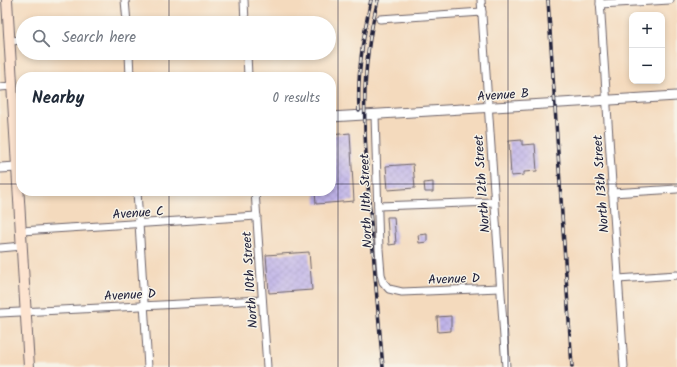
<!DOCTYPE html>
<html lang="en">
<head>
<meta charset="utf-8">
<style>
	body { margin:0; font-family:Kalam,sans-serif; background:#f6f6f7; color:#1f2937 }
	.controls { position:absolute; right:12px; top:12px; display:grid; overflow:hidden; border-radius:8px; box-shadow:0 2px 6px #0003 }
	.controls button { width:36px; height:36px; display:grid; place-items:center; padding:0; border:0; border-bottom:1px solid #e0e1e3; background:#fff; color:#1f2937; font:20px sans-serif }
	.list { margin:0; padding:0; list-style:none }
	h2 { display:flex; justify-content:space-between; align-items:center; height:52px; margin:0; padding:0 16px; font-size:17px }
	h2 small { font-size:13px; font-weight:400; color:#747a83 }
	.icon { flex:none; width:22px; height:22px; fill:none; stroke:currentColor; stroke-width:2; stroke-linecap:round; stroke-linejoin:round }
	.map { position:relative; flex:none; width:677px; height:367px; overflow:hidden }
	.search { position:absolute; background:#fff; box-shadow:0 2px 6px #0003; left:16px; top:16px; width:320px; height:44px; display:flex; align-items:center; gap:10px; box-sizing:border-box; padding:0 14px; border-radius:22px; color:#747a83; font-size:15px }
	.panel { position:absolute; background:#fff; box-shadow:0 2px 6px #0003; left:16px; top:72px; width:320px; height:124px; border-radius:16px }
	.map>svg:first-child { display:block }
	.building { fill:url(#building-cross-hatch) }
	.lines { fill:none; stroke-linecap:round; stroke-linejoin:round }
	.minor-casing { stroke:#6c6268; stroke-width:9 }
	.tertiary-casing { stroke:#6c6268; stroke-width:11 }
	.secondary-casing { stroke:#6c6268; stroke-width:12 }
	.minor { stroke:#fff; stroke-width:7 }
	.tertiary { stroke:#fff; stroke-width:9 }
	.secondary { stroke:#fde4d0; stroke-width:10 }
	.rail-casing { stroke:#22223b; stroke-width:3.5 }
	.rail { stroke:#f7f3e8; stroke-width:2; stroke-dasharray:6; stroke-linecap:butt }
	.grid { fill:none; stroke:#22223b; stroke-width:1; stroke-opacity:0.55 }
	.labels { text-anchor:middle; stroke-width:3; stroke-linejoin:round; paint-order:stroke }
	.street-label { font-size:13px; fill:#22223b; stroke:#f7f3e8 }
</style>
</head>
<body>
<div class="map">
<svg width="677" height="367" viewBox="0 0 677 367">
	<defs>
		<pattern id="building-cross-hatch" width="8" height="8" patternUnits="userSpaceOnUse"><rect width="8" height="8" fill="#c0b4e9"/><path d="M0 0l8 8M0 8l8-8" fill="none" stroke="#a59ac9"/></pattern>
	</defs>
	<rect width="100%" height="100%" fill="#f7f3e8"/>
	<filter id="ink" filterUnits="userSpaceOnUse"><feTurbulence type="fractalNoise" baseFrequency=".025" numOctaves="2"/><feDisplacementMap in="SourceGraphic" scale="8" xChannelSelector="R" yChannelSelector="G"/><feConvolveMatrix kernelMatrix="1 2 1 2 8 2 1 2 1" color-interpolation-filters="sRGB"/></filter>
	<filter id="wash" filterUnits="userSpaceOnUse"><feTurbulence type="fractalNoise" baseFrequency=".012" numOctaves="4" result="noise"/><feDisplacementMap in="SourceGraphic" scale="16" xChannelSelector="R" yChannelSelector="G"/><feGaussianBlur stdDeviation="0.9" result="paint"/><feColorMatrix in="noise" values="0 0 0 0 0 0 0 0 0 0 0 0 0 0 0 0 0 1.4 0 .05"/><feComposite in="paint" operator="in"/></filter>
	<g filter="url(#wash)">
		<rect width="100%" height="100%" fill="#f4dabd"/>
		<g id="blocks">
			<!-- building -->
			<g class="building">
				<path d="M350 133 354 201 316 204 315 191H331V135Z"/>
				<path d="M522 140V145L535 144 537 171 524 172V175L511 176 509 141Z"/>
				<path d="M413 164 415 188 388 190 386 166Z"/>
				<path d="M433 182V192H425L424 183Z"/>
				<path d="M387 217H394L396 244 389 245Z"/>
				<path d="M427 234V242L419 243 418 235Z"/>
				<path d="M309 252 312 290 269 293 266 255Z"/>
				<path d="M451 316V331L438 332 437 317Z"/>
			</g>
		</g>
	</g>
	<g filter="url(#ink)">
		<use href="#blocks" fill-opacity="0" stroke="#6c6268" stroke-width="1"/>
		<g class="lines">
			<defs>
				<g id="minor">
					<path d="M125 0 127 23"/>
					<path d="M244 0 245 23"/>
					<path d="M481 0 506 367"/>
					<path d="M600 0 624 367"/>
					<path d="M600 4 670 0"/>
					<path d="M380 19 482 12"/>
					<path d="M9 41 23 40"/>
					<path d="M129 53 130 77"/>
					<path d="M247 53 248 77"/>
					<path d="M0 87 12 86"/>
					<path d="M375 115 379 249 381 274 383 282 389 289 402 292 500 288"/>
					<path d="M137 191 148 367"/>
					<path d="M255 191 267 367"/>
					<path d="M612 193 677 189"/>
					<path d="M378 206 494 202"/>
					<path d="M21 231 257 216"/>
					<path d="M0 248 22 246"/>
					<path d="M618 279 677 275"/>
					<path d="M0 313 262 300"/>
				</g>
				<g id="tertiary">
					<path d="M331 117 677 96"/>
					<path d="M0 168 17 167"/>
				</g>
				<path id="secondary" d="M7 0 29 367"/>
			</defs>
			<!-- minor casing -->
			<use href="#minor" class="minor-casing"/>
			<!-- tertiary casing -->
			<use href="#tertiary" class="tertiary-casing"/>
			<!-- secondary casing -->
			<use href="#secondary" class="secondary-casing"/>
			<!-- minor -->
			<use href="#minor" class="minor"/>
			<!-- tertiary -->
			<use href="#tertiary" class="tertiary"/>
			<!-- secondary -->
			<use href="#secondary" class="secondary"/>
			<defs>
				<g id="rail">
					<path d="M378 0C359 72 364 137 370 210 374 263 378 315 383 367"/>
					<path d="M548 0 572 367"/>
					<path d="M359 111C357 74 363 36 371 0"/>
				</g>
			</defs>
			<!-- rail casing -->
			<use href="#rail" class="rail-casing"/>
			<!-- rail -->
			<use href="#rail" class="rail"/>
		</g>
	</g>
	<!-- grid -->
	<path class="grid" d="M169 0V23M338 0V367M508 0V367M169 53V77M0 184H21M331 184H677M169 191V367"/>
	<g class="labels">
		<!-- street labels -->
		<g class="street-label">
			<text transform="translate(503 94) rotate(-4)" y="5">Avenue B</text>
			<text transform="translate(481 184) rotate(-94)" y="5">North 12th Street</text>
			<text transform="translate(600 184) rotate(-94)" y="5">North 13th Street</text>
			<text transform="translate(365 201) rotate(-92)" y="5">North 11th Street</text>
			<text transform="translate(138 212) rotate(-4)" y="5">Avenue C</text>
			<text transform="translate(454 278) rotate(-2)" y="5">Avenue D</text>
			<text transform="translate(249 280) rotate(-94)" y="5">North 10th Street</text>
			<text transform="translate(130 294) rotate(-3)" y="5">Avenue D</text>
		</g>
	</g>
</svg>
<div class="controls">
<button>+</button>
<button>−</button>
</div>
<div class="search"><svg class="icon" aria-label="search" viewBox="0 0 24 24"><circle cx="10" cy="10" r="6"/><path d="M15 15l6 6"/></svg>Search here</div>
<section class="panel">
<h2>Nearby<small>0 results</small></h2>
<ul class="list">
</ul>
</section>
</div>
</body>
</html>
